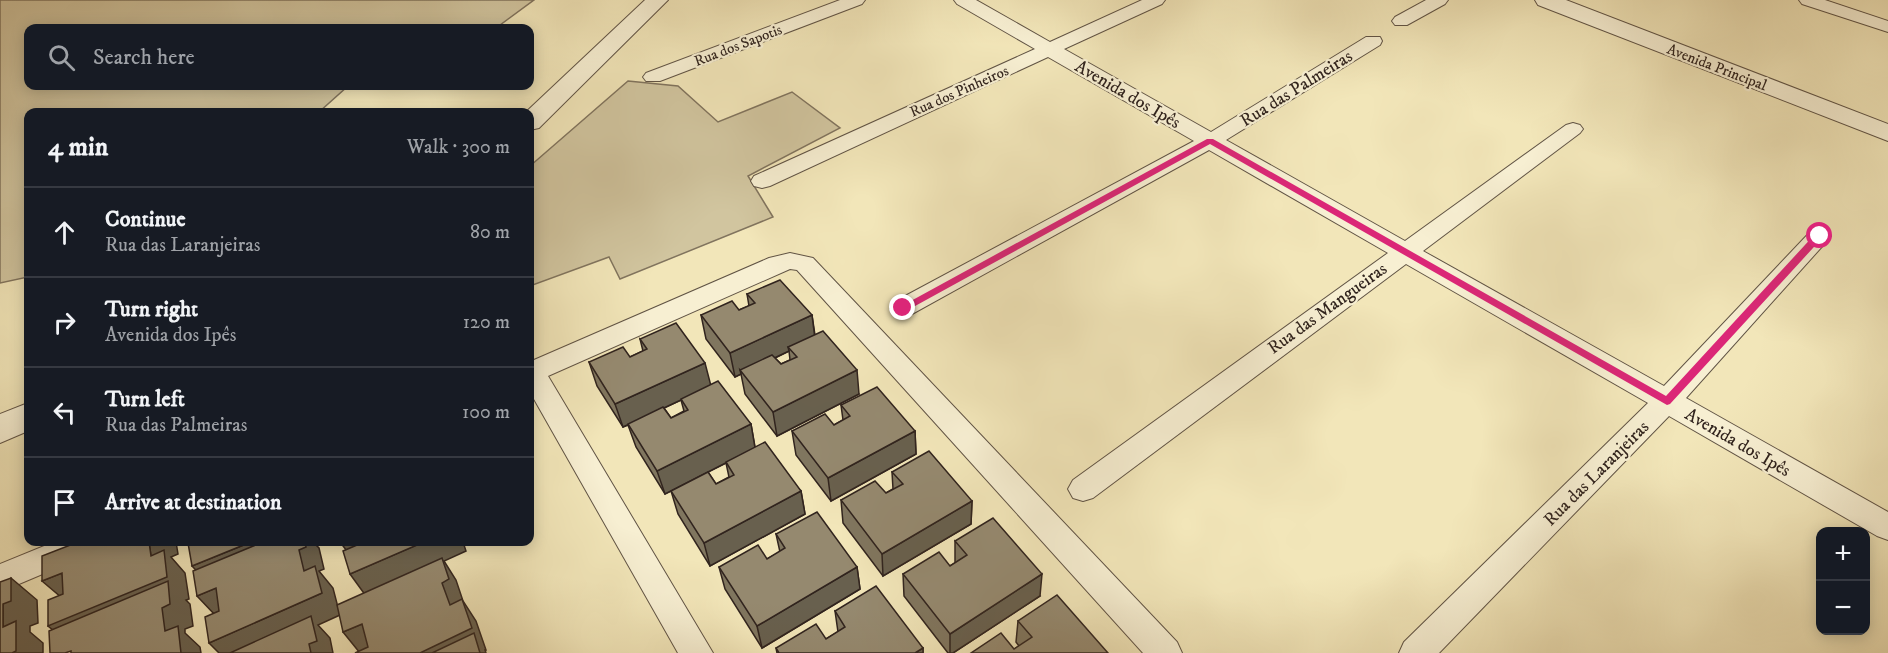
<!DOCTYPE html>
<html lang="en">
<head>
<meta charset="utf-8">
<style>
	body { margin:0; font-family:"IM FELL DW Pica",serif; background:#20242c; color:#f1f3f6 }
	.controls { position:absolute; right:18px; bottom:18px; display:grid; overflow:hidden; border-radius:12px; box-shadow:0 3px 15px #0003 }
	.controls button { width:54px; height:54px; display:grid; place-items:center; padding:0; border:0; border-bottom:2px solid #363941; background:#171b24; color:#f1f3f6; font:30px sans-serif }
	.stop { position:absolute; width:18px; height:18px; margin:-14px; border:4px solid #db2777; border-radius:50%; background:#fff }
	.stop.end { background:#db2777; border-color:#fff; box-shadow:0 2px 6px #0008 }
	.list { margin:0; padding:0; list-style:none }
	h2 { display:flex; justify-content:space-between; align-items:center; height:78px; margin:0; padding:0 24px; font-size:26px }
	h2 small { font-size:20px; font-weight:400; color:#9ea1a6 }
	.list li { display:grid; grid-template-columns:39px 1fr auto; gap:18px; align-items:center; box-sizing:border-box; height:90px; padding:0 24px; border-top:2px solid #363941 }
	.list b { display:block; font-size:22px; white-space:nowrap }
	.list p { margin:0; font-size:20px; white-space:nowrap; color:#9ea1a6 }
	.list em { font-size:20px; font-style:normal; color:#9ea1a6 }
	.icon { flex:none; width:33px; height:33px; fill:none; stroke:currentColor; stroke-width:2; stroke-linecap:round; stroke-linejoin:round }
	.map { position:relative; flex:none; width:1888px; height:653px; overflow:hidden }
	.search { position:absolute; background:#171b24; box-shadow:0 3px 15px #0003; left:24px; top:24px; width:510px; height:66px; display:flex; align-items:center; gap:15px; box-sizing:border-box; padding:0 21px; border-radius:12px; color:#9ea1a6; font-size:22px }
	.panel { position:absolute; background:#171b24; box-shadow:0 3px 15px #0003; left:24px; top:108px; width:510px; height:438px; border-radius:12px }
	.map>svg:first-child { display:block }
	.green { fill:#d1c59f; stroke:#81745e; stroke-width:1.5 }
	.lines { fill:none; stroke-linecap:round; stroke-linejoin:round }
	.minor-casing { stroke:#615445; stroke-width:2 }
	.tertiary-casing { stroke:#615445; stroke-width:2 }
	.minor { fill:#f7efd2; fill-rule:evenodd }
	.tertiary { fill:#f7efd2; fill-rule:evenodd }
	.wall { fill:#80765f; stroke:#31241e; stroke-width:1.5; fill-rule:evenodd }
	.shaded-wall { fill:#68604e; stroke:#31241e; stroke-width:1.5 }
	.building { fill:#95896f; stroke:#31241e; stroke-width:1.5 }
	.route { fill:#db2777 }
	.labels { text-anchor:middle; stroke-width:4.5; stroke-linejoin:round; paint-order:stroke }
	.far-street-label { font-size:15px; fill:#31241e; stroke:#f7efd2 }
	.street-label { font-size:18px; fill:#31241e; stroke:#f7efd2 }
</style>
</head>
<body>
<div class="map">
<svg width="1888" height="653" viewBox="0 0 1888 653">
	<rect width="100%" height="100%" fill="#f2e6b9"/>
	<filter id="stains"><feTurbulence type="fractalNoise" baseFrequency=".00333" numOctaves="4"/><feColorMatrix values="0 0 0 0 .2 0 0 0 0 .09 0 0 0 0 .02 0 0 0 .5 -.17"/></filter>
	<radialGradient id="worn" r=".72"><stop offset=".6" stop-color="#630" stop-opacity="0"/><stop offset="1" stop-color="#630" stop-opacity=".3"/></radialGradient>
	<!-- green -->
	<g class="green">
		<path d="M0 0H534L496 28H28V86H348L319 112H28V277L0 283Z"/>
		<path d="M628 81 678 86 718 122 792 92 840 128 748 176 773 217 620 279 609 257 530 286V166Z"/>
	</g>
	<g class="lines">
		<defs>
			<g id="minor">
				<path d="M840 0H865L862 4 660 81H646L643 77 646 73Z"/>
				<path d="M954 0H976L1050 42 1142 0H1165L1162 4 1064 49 1211 132 1366 37H1380L1382 41 1380 45 1226 140 1405 241 1566 125 1573 123 1580 125 1583 129 1580 133 1423 251 1664 386 1811 231 1819 228 1827 231 1831 236 1827 241 1686 398 1888 512V540L1877 536 1669 416 1439 653H1399L1404 642 1648 403 1406 264 1093 498 1083 501 1073 498 1068 489 1073 480 1388 253 1209 150 912 314 903 317 894 314 890 308 894 302 1194 141 1048 57 770 186 762 188 754 186 751 181 754 176 1035 49 957 4Z"/>
				<path d="M1426 0H1448L1445 4 1407 25H1395L1392 21 1395 17Z"/>
				<path d="M1799 0H1825L1888 21V32L1802 4Z"/>
				<path d="M790 253 813 258 1177 642 1182 653H1143L797 270 790 269 548 376 713 653H678L530 392V359L534 360 769 258Z"/>
				<path d="M54 542H101L97 551 0 592V564Z"/>
			</g>
			<g id="tertiary">
				<path d="M645 0H668L539 128 530 130V112H526Z"/>
				<path d="M1535 0H1566L1888 124V141L1538 5Z"/>
				<path d="M28 403V431L0 443V414Z"/>
			</g>
		</defs>
		<!-- minor casing -->
		<use href="#minor" class="minor-casing"/>
		<!-- tertiary casing -->
		<use href="#tertiary" class="tertiary-casing"/>
		<!-- minor -->
		<use href="#minor" class="minor"/>
		<!-- tertiary -->
		<use href="#tertiary" class="tertiary"/>
	</g>
	<!-- wall -->
	<g class="wall">
		<path d="M747 294 812 315 815 335 859 394 777 436 745 394 741 374 735 377 706 339 701 315 739 310 749 306ZM789 351 790 360 781 364 775 358Z"/>
		<path d="M640 339 710 385 751 424 755 447 801 491 805 514 710 566 678 514 671 491 685 484 665 494 636 447 628 425 623 427 597 386 589 362 630 357 643 351ZM681 400 684 411 671 418 664 408ZM726 463 729 477 716 484 708 472Z"/>
		<path d="M841 405 915 431 916 454 831 501 796 455 792 431 834 425 843 420Z"/>
		<path d="M892 472 972 501 971 524 883 576 843 523 841 500 886 493 893 489Z"/>
		<path d="M776 534 857 567 860 589 762 648 725 589 719 567 767 559 780 552Z"/>
		<path d="M955 541 1040 596 953 653H948L904 596 903 574 950 566 955 563Z"/>
		<path d="M835 611 923 648V653H777L776 648 826 639 838 632Z"/>
		<path d="M1018 621 1108 653 1014 649 1019 646 1016 642Z"/>
	</g>
	<!-- shaded-wall -->
	<g class="shaded-wall">
		<path d="M812 315 815 339 788 347 789 351 743 373 740 370 741 374 735 377 730 353Z"/>
		<path d="M705 363 711 386 623 427 615 404Z"/>
		<path d="M857 370 859 394 777 436 773 412Z"/>
		<path d="M751 424 755 448 665 494 657 471Z"/>
		<path d="M915 431 916 454 831 501 828 478Z"/>
		<path d="M801 491 805 514 710 566 704 543Z"/>
		<path d="M972 501 971 524 883 576 882 554Z"/>
		<path d="M149 542H176L178 554 171 557 185 573 189 599 186 600 190 604 193 626 185 629V633L200 647 201 653H181L75 648 48 626 151 556Z"/>
		<path d="M251 542H317V544L316 545 319 548 324 569 319 571 333 588 340 615 318 625 330 638 333 653H219L209 643 322 593 213 588 192 566Z"/>
		<path d="M340 542H362L350 555Z"/>
		<path d="M423 542H463L466 551 444 561 456 580 463 601 476 621 486 650H485L486 653H420L464 627 366 596 350 574Z"/>
		<path d="M857 567 860 589 762 648 757 626Z"/>
		<path d="M62 573 68 603 42 581Z"/>
		<path d="M1042 574 1040 596 953 653H950V634Z"/>
		<path d="M11 578 37 600 38 623 30 626V632L43 643V653H12L3 627V604Z"/>
		<path d="M216 588 236 610 218 618 197 596Z"/>
		<path d="M362 624 379 645 360 653 343 632Z"/>
		<path d="M923 648V653H915Z"/>
	</g>
	<!-- building -->
	<g class="building">
		<path d="M780 280 812 315 730 353 701 315 732 301 739 310 755 303 747 294Z"/>
		<path d="M676 323 705 363 615 404 589 362 623 347 630 357 647 349 640 339Z"/>
		<path d="M823 331 857 370 773 412 740 370 772 355 781 364 797 357 788 347Z"/>
		<path d="M718 381 751 424 657 471 628 424 663 407 671 418 688 410 681 399Z"/>
		<path d="M877 387 915 431 828 478 792 431 825 414 834 425 850 416 841 405Z"/>
		<path d="M765 442 801 491 704 543 671 491 708 472 716 484 734 475 726 462Z"/>
		<path d="M929 451 972 501 882 554 841 500 875 481 886 493 903 484 892 472Z"/>
		<path d="M817 512 857 567 757 626 719 567 758 545 767 559 785 548 776 534Z"/>
		<path d="M993 518 1042 574 950 634 903 574 939 552 950 566 967 555 955 541Z"/>
		<path d="M78 542H149L151 556 164 550 167 577 48 626V600L63 594 62 573 42 581V556Z"/>
		<path d="M192 542H251L192 566 188 543Z"/>
		<path d="M263 542H305L306 547 299 550 304 571 315 566 322 593 209 643 205 617 219 611 216 588 197 596 193 571Z"/>
		<path d="M356 542H424L350 574 343 551 357 545Z"/>
		<path d="M442 558 449 579 442 583 450 605 462 599 472 628 420 653H355L368 647 362 624 343 632 337 605Z"/>
		<path d="M11 578V601L3 604V627L16 621V651L12 653H0V582Z"/>
		<path d="M168 581 170 604 162 608 165 631 178 626 181 653H71V651L65 653H50L49 631Z"/>
		<path d="M876 586 923 648 915 653H779L776 648 816 624 826 639 845 627 835 611Z"/>
		<path d="M1057 595 1108 653H971L1001 633 1014 649 1032 637 1018 621Z"/>
		<path d="M311 616 317 641 309 644 311 653H230Z"/>
		<path d="M474 633 480 653H432Z"/>
	</g>
	<!-- route -->
	<path class="route" d="M1207 139H1213L1666 396 1816 233 1824 236 1670 404 1667 405 1210 144 906 311 903 312 898 308Z"/>
	<g class="labels">
		<!-- far-street labels -->
		<g class="far-street-label">
			<text transform="translate(738 45) rotate(-21)" y="5">Rua dos Sapotis</text>
			<text transform="translate(1717 67) rotate(21)" y="5">Avenida Principal</text>
			<text transform="translate(959 91) rotate(-24)" y="5">Rua dos Pinheiros</text>
		</g>
		<!-- street labels -->
		<g class="street-label">
			<text transform="translate(1296 88) rotate(-32)" y="6">Rua das Palmeiras</text>
			<text transform="translate(1128 94) rotate(30)" y="6">Avenida dos Ipês</text>
			<text transform="translate(1327 308) rotate(-36)" y="6">Rua das Mangueiras</text>
			<text transform="translate(1738 442) rotate(30)" y="6">Avenida dos Ipês</text>
			<text transform="translate(1596 473) rotate(-45)" y="6">Rua das Laranjeiras</text>
		</g>
	</g>
	<rect width="100%" height="100%" filter="url(#stains)"/>
	<rect width="100%" height="100%" fill="url(#worn)"/>
</svg>
<div class="controls">
<button>+</button>
<button>−</button>
</div>
<div class="stop" style="left:1820px;top:236px"></div>
<div class="stop end" style="left:903px;top:308px"></div>
<div class="search"><svg class="icon" aria-label="search" viewBox="0 0 24 24"><circle cx="10" cy="10" r="6"/><path d="M15 15l6 6"/></svg>Search here</div>
<section class="panel">
<h2>4 min<small>Walk · 300 m</small></h2>
<ul class="list">
<li><svg class="icon" aria-label="ahead" viewBox="0 0 24 24"><path d="M12 20V5M6 11l6-6 6 6"/></svg><div><b>Continue</b><p>Rua das Laranjeiras</p></div><em>80 m</em></li>
<li><svg class="icon" aria-label="right" viewBox="0 0 24 24"><path d="M7 20v-9h11M14 6l5 5-5 5"/></svg><div><b>Turn right</b><p>Avenida dos Ipês</p></div><em>120 m</em></li>
<li><svg class="icon" aria-label="left" viewBox="0 0 24 24"><path d="M17 20v-9H6M10 6l-5 5 5 5"/></svg><div><b>Turn left</b><p>Rua das Palmeiras</p></div><em>100 m</em></li>
<li><svg class="icon" aria-label="arrive" viewBox="0 0 24 24"><path d="M6 21V4h12l-3 4 3 4H6"/></svg><div><b>Arrive at destination</b></div></li>
</ul>
</section>
</div>
</body>
</html>
